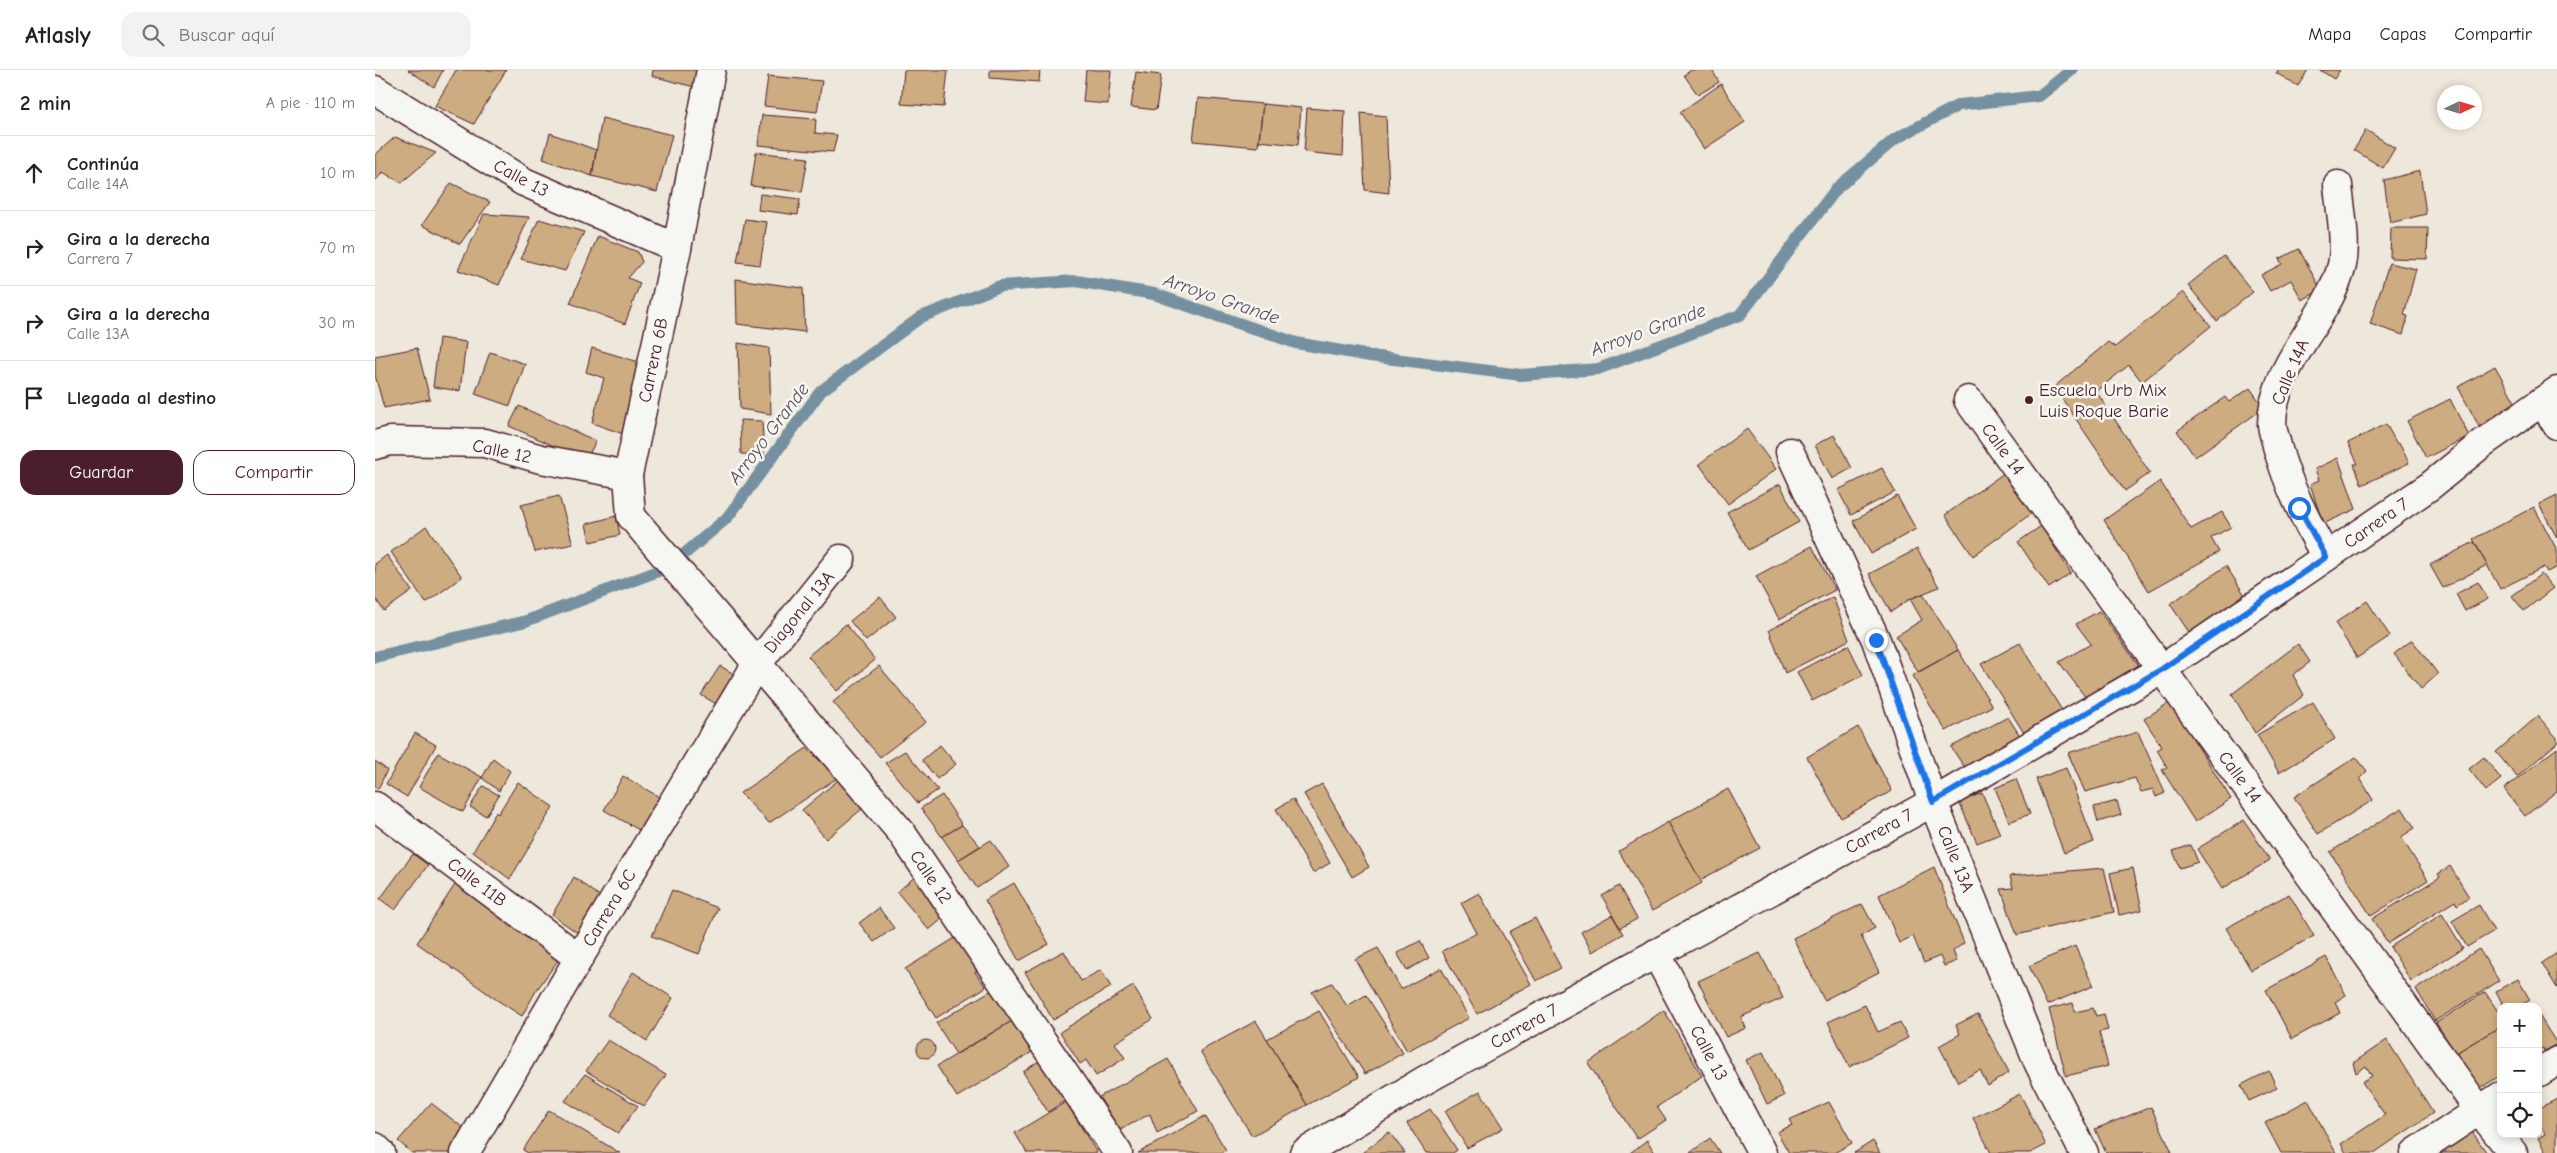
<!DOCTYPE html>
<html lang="es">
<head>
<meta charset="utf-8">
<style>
	body { margin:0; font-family:"Comic Neue",sans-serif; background:#f2f2f2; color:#222 }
	.controls { position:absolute; right:15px; bottom:15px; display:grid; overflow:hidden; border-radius:10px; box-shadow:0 2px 8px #0003 }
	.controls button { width:45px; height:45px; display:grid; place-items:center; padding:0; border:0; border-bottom:1px solid #e0e0e0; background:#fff; color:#222; font:25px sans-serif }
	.compass { position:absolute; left:2062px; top:15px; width:45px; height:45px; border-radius:50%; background:#fff; box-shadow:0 2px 8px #0003; rotate:86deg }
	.stop { position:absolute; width:15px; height:15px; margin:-11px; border:4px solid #1a73e8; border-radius:50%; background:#fff }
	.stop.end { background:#1a73e8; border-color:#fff; box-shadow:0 1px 5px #0008 }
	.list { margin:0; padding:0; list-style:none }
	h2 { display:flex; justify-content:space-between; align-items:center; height:65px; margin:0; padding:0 20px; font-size:21px }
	h2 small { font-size:16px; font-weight:400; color:#767676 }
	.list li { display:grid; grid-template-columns:32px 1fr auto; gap:15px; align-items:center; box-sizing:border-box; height:75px; padding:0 20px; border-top:1px solid #e0e0e0 }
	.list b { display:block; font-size:19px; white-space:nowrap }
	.list p { margin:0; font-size:16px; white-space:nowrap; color:#767676 }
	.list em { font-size:16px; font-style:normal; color:#767676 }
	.actions { display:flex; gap:10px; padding:15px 20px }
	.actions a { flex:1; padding:11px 0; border:1px solid #4a1f2b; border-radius:15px; text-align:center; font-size:18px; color:#4a1f2b }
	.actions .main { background:#4a1f2b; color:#fff }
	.icon { flex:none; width:28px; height:28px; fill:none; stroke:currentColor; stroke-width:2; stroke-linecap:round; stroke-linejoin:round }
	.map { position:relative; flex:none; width:2182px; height:1083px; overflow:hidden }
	header { display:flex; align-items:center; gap:30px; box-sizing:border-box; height:70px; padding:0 25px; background:#fff; border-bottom:1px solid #e0e0e0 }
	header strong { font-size:24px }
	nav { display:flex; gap:28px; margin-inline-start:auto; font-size:18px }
	.search { width:350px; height:45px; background:#f2f2f2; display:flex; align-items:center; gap:12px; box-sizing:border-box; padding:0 18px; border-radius:15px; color:#767676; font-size:19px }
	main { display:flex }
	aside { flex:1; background:#fff }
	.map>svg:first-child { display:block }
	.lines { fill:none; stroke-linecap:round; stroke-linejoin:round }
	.stream { stroke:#7491a1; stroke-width:12 }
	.building { fill:#ceac81; stroke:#4a1f2b }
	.minor-casing { stroke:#4a1f2b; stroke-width:31 }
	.minor { stroke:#f6f6f2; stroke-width:28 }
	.route { stroke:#1a73e8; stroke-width:6 }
	.poi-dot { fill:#4a1f2b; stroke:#f6f6f2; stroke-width:2 }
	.labels { text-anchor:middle; stroke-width:5; stroke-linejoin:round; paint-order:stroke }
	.street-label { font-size:18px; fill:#4a1f2b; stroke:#f6f6f2 }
	.poi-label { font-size:18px; fill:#4a1f2b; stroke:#f6f6f2; text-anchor:start }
	.water-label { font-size:19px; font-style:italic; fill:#5c4e5c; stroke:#f6f6f2 }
</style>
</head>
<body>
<header>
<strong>Atlasly</strong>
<div class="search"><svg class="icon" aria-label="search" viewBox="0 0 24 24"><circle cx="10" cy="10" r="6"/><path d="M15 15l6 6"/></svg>Buscar aquí</div>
<nav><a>Mapa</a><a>Capas</a><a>Compartir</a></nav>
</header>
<main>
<aside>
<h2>2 min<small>A pie · 110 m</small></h2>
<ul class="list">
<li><svg class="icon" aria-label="ahead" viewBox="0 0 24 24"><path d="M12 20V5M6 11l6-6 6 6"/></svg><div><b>Continúa</b><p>Calle 14A</p></div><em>10 m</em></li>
<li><svg class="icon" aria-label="right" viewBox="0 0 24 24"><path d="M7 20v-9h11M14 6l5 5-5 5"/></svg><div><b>Gira a la derecha</b><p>Carrera 7</p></div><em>70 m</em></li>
<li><svg class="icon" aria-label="right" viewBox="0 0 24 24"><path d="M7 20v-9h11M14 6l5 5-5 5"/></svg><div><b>Gira a la derecha</b><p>Calle 13A</p></div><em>30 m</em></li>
<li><svg class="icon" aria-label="arrive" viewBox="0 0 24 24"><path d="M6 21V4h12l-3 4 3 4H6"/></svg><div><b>Llegada al destino</b></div></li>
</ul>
<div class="actions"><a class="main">Guardar</a><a>Compartir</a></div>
</aside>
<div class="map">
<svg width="2182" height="1083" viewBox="0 0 2182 1083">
	<rect width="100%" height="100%" fill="#eee7db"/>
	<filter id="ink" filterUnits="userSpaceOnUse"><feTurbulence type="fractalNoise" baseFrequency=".02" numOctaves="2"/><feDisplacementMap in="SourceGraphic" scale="10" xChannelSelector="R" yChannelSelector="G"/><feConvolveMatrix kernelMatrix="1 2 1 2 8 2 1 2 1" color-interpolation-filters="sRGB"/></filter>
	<g filter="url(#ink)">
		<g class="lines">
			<!-- stream -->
			<path class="stream" d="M0 587 151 551 294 497 352 448 446 321 546 247 625 216 701 211 779 224 921 273 995 286 1146 305 1223 299 1365 245 1462 118 1520 69 1584 35 1664 26 1697 0"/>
		</g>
		<!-- building -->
		<g class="building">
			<path d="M33 0H68L59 17Z"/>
			<path d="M81 0H131L99 54 60 36Z"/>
			<path d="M278 0H331L327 19 277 6Z"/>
			<path d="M529 0H573L569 37 526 34Z"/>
			<path d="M615 0H665L664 12 615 8Z"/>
			<path d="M711 0H736L733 34 708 32Z"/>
			<path d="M1316 0H1337L1344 12 1323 25 1309 5Z"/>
			<path d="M1903 0H1933L1923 16 1901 3Z"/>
			<path d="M1945 0H1965L1959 9Z"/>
			<path d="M761 2 786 5 781 40 756 37Z"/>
			<path d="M393 6 447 11 442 42 389 36Z"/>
			<path d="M1346 14 1370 52 1329 79 1305 42Z"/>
			<path d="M823 28 888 34 883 77 818 71Z"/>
			<path d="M888 34 926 38 923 75 884 71Z"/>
			<path d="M932 38 970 41 968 86 929 82Z"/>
			<path d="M986 43 1011 46 1014 123 990 120Z"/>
			<path d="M387 45 441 49 440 63 462 65 458 82 383 75Z"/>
			<path d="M227 48 297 65 282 122 217 106Z"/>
			<path d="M1991 60 2020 78 2008 98 1979 80Z"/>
			<path d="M175 63 221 80 217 106 168 89Z"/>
			<path d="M20 67 61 83 26 113 8 102 0 111V85Z"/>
			<path d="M381 82 433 88 427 122 376 116Z"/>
			<path d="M2045 101 2051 144 2015 153 2009 110Z"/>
			<path d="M76 113 115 132 85 174 47 155Z"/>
			<path d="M385 124 425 129 423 145 383 140Z"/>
			<path d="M109 144 154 147 124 215 83 200Z"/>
			<path d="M164 149 209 162 190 201 146 189Z"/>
			<path d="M370 149 392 152 385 195 362 192Z"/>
			<path d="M2016 158H2053L2052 189 2015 188Z"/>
			<path d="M223 166 263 182 267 192 253 208 265 213 250 254 195 233Z"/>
			<path d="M1924 179 1946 220 1927 230 1916 210 1895 221 1886 205 1907 194 1904 189Z"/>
			<path d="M1849 186 1878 222 1842 251 1813 215Z"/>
			<path d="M2014 193 2041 199 2029 245 2033 246 2028 265 1995 254Z"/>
			<path d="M361 209 428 218 430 262 362 254Z"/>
			<path d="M1808 222 1836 256 1767 312 1754 295 1721 321 1775 403 1750 421 1679 317 1733 272 1740 277Z"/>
			<path d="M64 268 91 272 85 321 58 317Z"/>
			<path d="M363 273 394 278 396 344 365 339Z"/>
			<path d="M42 278 55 329 9 338 0 305V286Z"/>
			<path d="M217 278 274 295 254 366 217 353 229 308 211 302Z"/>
			<path d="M115 282 150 294 135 336 100 324Z"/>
			<path d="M2120 296 2144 339 2107 362 2083 317Z"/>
			<path d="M1875 318 1889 338 1820 387 1802 361 1850 327 1854 332Z"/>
			<path d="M2075 329 2094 366 2051 388 2032 351Z"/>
			<path d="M144 336 221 371 211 390 134 356Z"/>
			<path d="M365 350 387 351 389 385 366 384Z"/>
			<path d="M2011 354 2022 374 2024 373 2034 393 1987 415 1979 394H1983L1973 373Z"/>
			<path d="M1372 359 1401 399 1353 434 1324 394Z"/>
			<path d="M1459 365 1477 398 1457 409 1440 375Z"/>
			<path d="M1963 388 1981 439 1948 454 1935 414 1944 410 1940 399Z"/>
			<path d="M1507 398 1520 422 1476 445 1463 420Z"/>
			<path d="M1629 403 1657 443 1598 486 1570 445Z"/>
			<path d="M1785 411 1816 459 1847 442 1856 457 1836 468 1844 482 1774 521 1729 450Z"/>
			<path d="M1405 414 1424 452 1373 480 1352 442Z"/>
			<path d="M2182 425V468L2164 434Z"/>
			<path d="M184 426 198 474 160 482 146 435Z"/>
			<path d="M1522 426 1541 459 1496 484 1478 451Z"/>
			<path d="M2159 437 2182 480V497L2172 502 2169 497 2125 519 2098 469Z"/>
			<path d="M241 446 245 465 215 472 211 454Z"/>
			<path d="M51 456 87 507 51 533 16 482Z"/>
			<path d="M1666 456 1696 503 1674 518 1643 472Z"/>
			<path d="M2099 472 2112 495 2068 518 2055 495Z"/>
			<path d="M1437 476 1460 520 1404 549 1381 506Z"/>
			<path d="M1542 479 1564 517 1535 529 1516 542 1494 504Z"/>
			<path d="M12 485 37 521 9 541 0 528V494Z"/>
			<path d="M1851 496 1875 533 1820 571 1795 534Z"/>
			<path d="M2166 504 2178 518 2149 541 2137 526Z"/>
			<path d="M2103 512 2113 529 2090 541 2081 524Z"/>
			<path d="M1548 524 1583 580 1543 602 1521 566 1547 550 1535 529Z"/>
			<path d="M505 527 521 547 491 571 475 551Z"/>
			<path d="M1458 527 1474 570 1410 603 1394 560Z"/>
			<path d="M1992 531 2015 566 1982 588 1960 553Z"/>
			<path d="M1724 541 1768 601 1714 632 1684 592 1716 574 1701 554Z"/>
			<path d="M471 554 500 590 462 621 433 586Z"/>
			<path d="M2037 570 2063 604 2046 619 2019 584Z"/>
			<path d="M1645 573 1688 642 1649 663 1606 594Z"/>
			<path d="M1923 574 1935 592 1918 605 1929 625 1880 663 1857 624Z"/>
			<path d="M1473 575 1488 605 1437 631 1422 602Z"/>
			<path d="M1583 580 1617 636 1571 661 1537 606Z"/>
			<path d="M345 596 366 608 348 638 326 625Z"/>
			<path d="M504 596 551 652 505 687 458 632Z"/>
			<path d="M1795 632 1856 729 1820 752 1787 700 1792 697 1782 680 1787 677 1769 649Z"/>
			<path d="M1938 632 1960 669 1904 703 1882 665Z"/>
			<path d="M2163 646 2182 668V673L2142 707 2121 682Z"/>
			<path d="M1633 647 1645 666 1632 672 1633 675 1590 698 1576 677Z"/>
			<path d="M1483 657 1517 721 1466 748 1432 687Z"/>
			<path d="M1763 662 1790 723 1781 727 1778 719 1766 722 1760 708 1710 722 1693 683Z"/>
			<path d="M40 663 61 675 32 727 11 714Z"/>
			<path d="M565 675 581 694 562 709 547 690Z"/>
			<path d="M432 678 462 708 394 753 365 723Z"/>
			<path d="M2182 678V721L2150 746 2129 719Z"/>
			<path d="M530 681 563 720 543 733 510 693Z"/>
			<path d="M63 683 107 707 88 742 44 717Z"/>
			<path d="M1981 687 1992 701 1985 708 1998 730 1943 764 1919 727Z"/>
			<path d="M2109 687 2126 709 2111 721 2094 699Z"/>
			<path d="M118 688 135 701 124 721 107 708Z"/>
			<path d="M0 691 12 700 3 719 0 717Z"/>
			<path d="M1691 698 1719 772 1689 783 1661 709Z"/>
			<path d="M248 706 293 732 273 765 229 740Z"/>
			<path d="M1641 709 1655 744 1634 752 1620 718Z"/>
			<path d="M463 710 487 739 451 769 427 740Z"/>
			<path d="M143 712 178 737 135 809 98 782 121 742 123 744Z"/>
			<path d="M947 714 994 797 977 807 929 724Z"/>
			<path d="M108 716 124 725 111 746 95 737Z"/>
			<path d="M1353 719 1385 778 1325 810 1293 752Z"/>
			<path d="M1607 723 1625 764 1602 773 1584 732Z"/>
			<path d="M567 725 587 755 567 767 546 738Z"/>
			<path d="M918 729 955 793 938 803 901 739Z"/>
			<path d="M1742 731 1746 745 1723 752 1719 737Z"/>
			<path d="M2027 738 2040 758 2026 767 2053 810 1996 846 1955 782Z"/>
			<path d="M1869 750 1895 790 1847 819 1822 779Z"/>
			<path d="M1293 752 1327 813 1277 841 1244 781Z"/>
			<path d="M587 755 605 776 583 790 567 767Z"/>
			<path d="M616 770 634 797 602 818 583 790Z"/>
			<path d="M1816 775 1823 792 1805 798 1798 781Z"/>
			<path d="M38 784 53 795 20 840 5 829Z"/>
			<path d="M2075 796 2094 827 2082 835 2080 831 2013 873 1997 849 2065 807 2063 804Z"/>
			<path d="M1559 797 1589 873 1578 881 1582 891 1569 896 1565 886 1549 893 1538 866 1524 873 1504 825Z"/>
			<path d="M1729 798 1739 842 1642 865 1626 819 1638 818 1635 806Z"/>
			<path d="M1758 798 1767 840 1744 845 1735 803Z"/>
			<path d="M542 805 573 844 554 860 522 822Z"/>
			<path d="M199 807 234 833 213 870 177 845Z"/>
			<path d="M81 813 154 867 186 886 161 921 147 946 122 930 42 873Z"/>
			<path d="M639 813 674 874 644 891 610 830Z"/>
			<path d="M1244 816 1262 849 1245 858 1227 826Z"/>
			<path d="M297 820 343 838 324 884 277 866Z"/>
			<path d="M1104 823 1156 914 1102 944 1067 881 1102 863 1086 833Z"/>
			<path d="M1914 824 1939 866 1876 900 1851 858Z"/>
			<path d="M1487 834 1500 858 1486 866 1504 902 1449 930 1418 868Z"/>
			<path d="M2104 835 2119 861 2092 877 2077 851Z"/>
			<path d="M504 838 519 858 499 872 484 853Z"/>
			<path d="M2067 844 2088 878 2036 911 2015 877Z"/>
			<path d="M1237 845 1248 864 1217 882 1206 862Z"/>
			<path d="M1160 848 1186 898 1161 911 1134 862Z"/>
			<path d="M585 865 606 899 600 902 611 917 561 948 530 899Z"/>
			<path d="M1045 871 1054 888 1032 900 1022 883Z"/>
			<path d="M1700 876 1718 916 1672 935 1654 896Z"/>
			<path d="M1003 878 1026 919 1066 898 1094 948 1032 981 980 889Z"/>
			<path d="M2104 879 2124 911 2060 951 2041 919Z"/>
			<path d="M689 881 706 911 726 900 736 917 678 950 650 902Z"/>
			<path d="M1385 883 1408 928 1366 947 1371 958 1351 967 1323 911Z"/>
			<path d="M2182 883V918L2167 893Z"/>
			<path d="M1951 887 1971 925 1960 932 1965 943 1917 969 1891 920Z"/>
			<path d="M258 902 298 928 272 971 232 945Z"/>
			<path d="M2143 909 2155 930 2143 937H2129L2121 921Z"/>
			<path d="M957 913 972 936 991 925 1028 983 990 1004 937 922Z"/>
			<path d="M758 916 778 949 740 973 750 988 721 1006 711 990 705 994 685 962Z"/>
			<path d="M617 920 637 951 581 984 561 953Z"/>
			<path d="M2110 922 2126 946V956L2081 983 2061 953Z"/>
			<path d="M1698 933 1700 942 1718 938 1721 946 1729 944 1733 960 1724 962 1733 996 1691 1006 1674 939Z"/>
			<path d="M1490 935 1503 962 1525 952 1533 968 1474 997 1453 952Z"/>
			<path d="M1289 940 1327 1006 1282 1037 1291 1050 1262 1069 1213 993Z"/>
			<path d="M944 941 984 1007 932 1035 892 969Z"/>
			<path d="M1603 944 1634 1002 1613 1016 1605 1000 1583 1012 1564 976 1585 964 1581 955Z"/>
			<path d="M2163 944 2182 974 2169 981 2168 978 2163 981Z"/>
			<path d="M637 951 657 982 582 1027 562 996Z"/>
			<path d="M881 951 932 1035 877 1066 825 981Z"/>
			<path d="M2126 956V1005L2104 1019 2081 983Z"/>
			<circle cx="551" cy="979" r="9"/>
			<path d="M233 970 291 1005 269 1036 211 1001Z"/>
			<path d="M2012 970 2058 1043 1999 1083H1971L1966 1074 2010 1045 1987 1012 1997 1006 1991 996 1981 1003 1978 993Z"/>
			<path d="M1388 982 1409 1026 1392 1034 1371 990Z"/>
			<path d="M667 989 692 1029 673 1042 648 1002Z"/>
			<path d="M793 989 823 1041 782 1063 775 1044 745 1060 724 1027Z"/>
			<path d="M1894 1001 1902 1018 1874 1031 1866 1015Z"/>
			<path d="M210 1004 263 1036 243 1063 190 1031Z"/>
			<path d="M1105 1021 1128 1058 1092 1078 1070 1041Z"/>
			<path d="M1645 1024 1671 1075 1655 1083H1616L1598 1048Z"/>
			<path d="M2182 1029V1083H2171L2163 1068 2170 1064 2163 1052V1039Z"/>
			<path d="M1933 1030 1961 1083H1906L1890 1053Z"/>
			<path d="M691 1032 722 1083H652L640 1063Z"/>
			<path d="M1454 1032 1477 1073 1459 1083H1414L1402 1062 1417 1055 1414 1050Z"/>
			<path d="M56 1033 95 1063 85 1083H37L23 1071Z"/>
			<path d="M1776 1037 1797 1082 1731 1083 1720 1059Z"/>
			<path d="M1055 1039 1082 1080 1078 1083H1051L1032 1053Z"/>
			<path d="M174 1040 245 1083H153L148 1080Z"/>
			<path d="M830 1046 851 1080 846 1083H763Z"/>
			<path d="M2095 1059 2112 1083H2062Z"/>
			<path d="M1014 1062 1030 1083H987Z"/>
			<path d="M1335 1068 1345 1083H1315Z"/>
			<path d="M1272 1070 1280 1083H1255Z"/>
			<path d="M1498 1071 1505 1083H1479Z"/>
		</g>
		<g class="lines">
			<defs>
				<g id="minor">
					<path d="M336 0 302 178 253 405 256 446 526 762 743 1083"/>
					<path d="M0 20 149 112 302 178"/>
					<path d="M1593 330 2104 1040 2138 1083"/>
					<path d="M2167 331 2182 355"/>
					<path d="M0 375 15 371 110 373 166 389 253 405"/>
					<path d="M1415 382 1501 570 1558 732 1663 992 1709 1083"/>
					<path d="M1951 487C1931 451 1913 416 1902 376 1901 369 1897 361 1897 354 1897 295 1954 248 1967 195 1972 172 1965 138 1963 115"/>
					<path d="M0 736 204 888"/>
					<path d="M1281 883 1387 1083"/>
					<path d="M2163 1003 2182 991"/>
					<path d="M0 1077 6 1083"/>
					<path d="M90 1083 204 888 381 595 466 489"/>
					<path d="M929 1083 1050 1010 1558 732 1787 599 2055 416 2109 372 2182 321"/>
					<path d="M2040 1083 2126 1026"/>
				</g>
			</defs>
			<!-- minor casing -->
			<use href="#minor" class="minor-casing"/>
			<!-- minor -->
			<use href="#minor" class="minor"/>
		</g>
	</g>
	<g class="lines" filter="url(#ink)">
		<!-- route -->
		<path class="route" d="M1501 570 1558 732 1787 599 1951 487 1924 438"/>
	</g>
	<!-- markers -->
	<circle class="poi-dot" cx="1654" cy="330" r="5"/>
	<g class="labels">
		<!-- street labels -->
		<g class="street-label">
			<text transform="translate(146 108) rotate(28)" y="6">Calle 13</text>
			<text transform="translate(278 290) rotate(-78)" y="6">Carrera 6B</text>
			<text transform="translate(1915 302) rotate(-67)" y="6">Calle 14A</text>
			<text transform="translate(1628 379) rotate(54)" y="6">Calle 14</text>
			<text transform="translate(127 381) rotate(12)" y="6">Calle 12</text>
			<text transform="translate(2001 453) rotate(-35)" y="6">Carrera 7</text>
			<text transform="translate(424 542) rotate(-51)" y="6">Diagonal 13A</text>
			<text transform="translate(1865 707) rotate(54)" y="6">Calle 14</text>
			<text transform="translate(1504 761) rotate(-29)" y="6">Carrera 7</text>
			<text transform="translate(1581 789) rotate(68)" y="6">Calle 13A</text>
			<text transform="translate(556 807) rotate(56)" y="6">Calle 12</text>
			<text transform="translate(102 812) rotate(37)" y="6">Calle 11B</text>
			<text transform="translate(234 838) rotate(-59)" y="6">Carrera 6C</text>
			<text transform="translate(1149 956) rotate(-29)" y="6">Carrera 7</text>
			<text transform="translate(1334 983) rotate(62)" y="6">Calle 13</text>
		</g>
		<!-- poi labels -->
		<g class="poi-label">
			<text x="1664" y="326">Escuela Urb Mix<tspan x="1664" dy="21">Luis Roque Barie</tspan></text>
		</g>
		<!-- water labels -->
		<g class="water-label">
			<text transform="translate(847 228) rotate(19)" y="7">Arroyo Grande</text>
			<text transform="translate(1273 259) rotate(-20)" y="7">Arroyo Grande</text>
			<text transform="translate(393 363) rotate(-53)" y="7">Arroyo Grande</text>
		</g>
	</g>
</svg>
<div class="controls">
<button>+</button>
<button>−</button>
<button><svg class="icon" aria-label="locate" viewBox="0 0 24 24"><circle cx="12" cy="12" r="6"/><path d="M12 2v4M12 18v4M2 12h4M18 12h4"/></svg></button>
</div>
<svg class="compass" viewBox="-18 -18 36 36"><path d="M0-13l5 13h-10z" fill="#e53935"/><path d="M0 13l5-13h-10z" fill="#767676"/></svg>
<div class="stop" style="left:1924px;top:438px"></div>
<div class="stop end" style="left:1501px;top:570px"></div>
</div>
</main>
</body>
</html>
